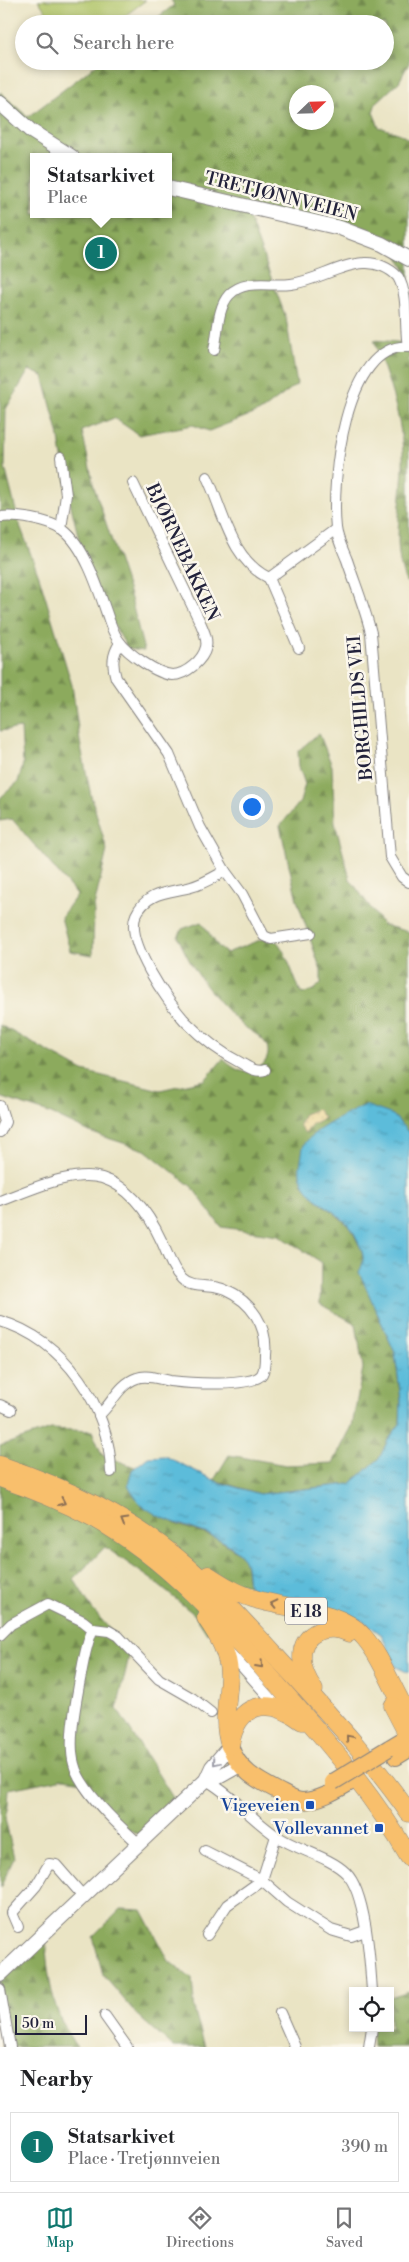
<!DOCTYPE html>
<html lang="en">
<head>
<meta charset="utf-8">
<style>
	body { margin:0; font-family:"Libre Bodoni",serif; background:#f2f2f2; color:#202124 }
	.controls { position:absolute; right:15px; bottom:15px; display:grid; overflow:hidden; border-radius:0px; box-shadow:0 2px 8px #0003 }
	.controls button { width:45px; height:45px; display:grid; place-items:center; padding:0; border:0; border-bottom:1px solid #e0e0e0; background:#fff; color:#202124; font:25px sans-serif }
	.compass { position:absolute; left:289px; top:85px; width:45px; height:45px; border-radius:50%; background:#fff; box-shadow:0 2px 8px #0003; rotate:67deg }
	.scale { position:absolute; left:15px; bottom:12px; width:72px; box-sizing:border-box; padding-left:5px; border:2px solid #22223b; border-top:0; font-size:14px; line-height:18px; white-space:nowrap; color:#22223b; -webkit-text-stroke:4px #fbf7ec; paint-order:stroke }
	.you { position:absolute; left:251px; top:806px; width:18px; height:18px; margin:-12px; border:4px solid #fff; border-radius:50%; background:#1a73e8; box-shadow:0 0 0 8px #1a73e833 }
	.badge { display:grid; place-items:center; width:32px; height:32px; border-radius:50%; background:#0f766e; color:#fff; font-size:16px; font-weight:700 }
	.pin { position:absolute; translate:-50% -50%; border:2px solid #fff; box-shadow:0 1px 5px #0006 }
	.popup { position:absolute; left:30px; top:153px; width:142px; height:65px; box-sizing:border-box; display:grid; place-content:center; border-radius:0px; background:#fff; filter:drop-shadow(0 1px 4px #0005); font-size:16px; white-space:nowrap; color:#757577 }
	.popup b { font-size:19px; color:#202124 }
	.popup::after { content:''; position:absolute; left:50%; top:100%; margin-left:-10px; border:10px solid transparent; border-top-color:#fff }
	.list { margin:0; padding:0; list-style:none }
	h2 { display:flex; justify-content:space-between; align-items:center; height:65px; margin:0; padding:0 20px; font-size:21px }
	h2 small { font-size:16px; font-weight:400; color:#757577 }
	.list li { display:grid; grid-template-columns:32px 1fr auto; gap:15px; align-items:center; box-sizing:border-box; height:70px; margin:0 10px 10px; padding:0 10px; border:1px solid #e0e0e0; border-radius:0px }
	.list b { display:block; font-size:19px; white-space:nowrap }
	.list p { margin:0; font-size:16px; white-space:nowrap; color:#757577 }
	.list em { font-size:16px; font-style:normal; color:#757577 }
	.icon { flex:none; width:28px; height:28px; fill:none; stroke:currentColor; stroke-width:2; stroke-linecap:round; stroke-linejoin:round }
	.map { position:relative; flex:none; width:409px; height:2047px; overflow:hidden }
	.search { position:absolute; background:#fff; box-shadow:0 2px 8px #0003; left:15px; right:15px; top:15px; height:55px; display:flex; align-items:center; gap:12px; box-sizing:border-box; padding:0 18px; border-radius:28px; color:#757577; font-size:19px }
	.sheet { height:145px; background:#fff }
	nav { display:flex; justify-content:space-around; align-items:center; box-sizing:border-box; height:70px; border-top:1px solid #e0e0e0; background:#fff; font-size:14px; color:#757577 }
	nav a { display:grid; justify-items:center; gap:2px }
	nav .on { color:#0f766e }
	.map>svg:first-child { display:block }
	.forest { fill:url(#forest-firs); stroke:#57664c; fill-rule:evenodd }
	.sand { fill:url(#sand-dots); stroke:#887e6c }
	.green { fill:#b1c569; stroke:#6a7452 }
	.water { fill:url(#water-ripples); stroke:#3f6f8a }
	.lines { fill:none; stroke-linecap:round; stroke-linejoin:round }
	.minor-casing { stroke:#868380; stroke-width:12 }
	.tertiary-casing { stroke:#868380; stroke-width:16 }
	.primary-casing { stroke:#868380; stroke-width:18 }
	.trunk-casing { stroke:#868380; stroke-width:19 }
	.minor { stroke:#fff; stroke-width:10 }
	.tertiary { stroke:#fff; stroke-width:14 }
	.primary { stroke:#f8bf6c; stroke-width:16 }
	.trunk { stroke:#f8bf6c; stroke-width:18 }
	.primary-bridge-casing { stroke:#868380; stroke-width:18; stroke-linecap:butt }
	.primary-bridge { stroke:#f8bf6c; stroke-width:16 }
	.oneway { stroke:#8d7054 }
	.oneway2 { stroke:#9c9ca7 }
	.transit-dot { fill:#1a4fb4; stroke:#fbf7ec; stroke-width:2 }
	.labels { text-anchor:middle; stroke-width:5; stroke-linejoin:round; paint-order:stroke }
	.shield { fill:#fbf7ec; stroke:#636270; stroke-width:1 }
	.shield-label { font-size:16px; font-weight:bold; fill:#22223b }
	.street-label { font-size:18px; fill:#22223b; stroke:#fbf7ec }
	.transit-label { font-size:18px; fill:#164399; stroke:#fbf7ec; text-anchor:end }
</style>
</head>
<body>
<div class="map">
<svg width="409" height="2047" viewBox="0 0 409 2047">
	<defs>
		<pattern id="forest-firs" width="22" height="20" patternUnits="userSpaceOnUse" patternTransform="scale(1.25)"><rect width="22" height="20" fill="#8caa5d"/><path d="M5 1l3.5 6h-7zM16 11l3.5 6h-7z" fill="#728a4e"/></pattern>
		<pattern id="sand-dots" width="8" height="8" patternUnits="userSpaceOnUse" patternTransform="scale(1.25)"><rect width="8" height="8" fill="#eeda9e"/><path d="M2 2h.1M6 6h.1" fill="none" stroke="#ccbb89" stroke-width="1.8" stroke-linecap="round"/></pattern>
		<pattern id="water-ripples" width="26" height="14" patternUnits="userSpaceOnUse" patternTransform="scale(1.25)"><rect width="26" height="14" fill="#5cbcda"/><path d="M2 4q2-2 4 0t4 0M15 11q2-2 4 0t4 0" fill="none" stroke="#4c98b2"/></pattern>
	</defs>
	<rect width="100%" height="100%" fill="#fbf7ec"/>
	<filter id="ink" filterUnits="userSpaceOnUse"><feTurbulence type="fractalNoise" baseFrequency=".02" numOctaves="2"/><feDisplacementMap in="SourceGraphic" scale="10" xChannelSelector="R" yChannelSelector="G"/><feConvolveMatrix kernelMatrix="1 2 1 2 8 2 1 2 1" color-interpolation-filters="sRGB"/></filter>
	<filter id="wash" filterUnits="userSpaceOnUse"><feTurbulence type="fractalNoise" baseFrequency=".0096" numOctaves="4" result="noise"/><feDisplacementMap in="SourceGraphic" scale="20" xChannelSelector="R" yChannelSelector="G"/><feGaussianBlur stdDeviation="1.12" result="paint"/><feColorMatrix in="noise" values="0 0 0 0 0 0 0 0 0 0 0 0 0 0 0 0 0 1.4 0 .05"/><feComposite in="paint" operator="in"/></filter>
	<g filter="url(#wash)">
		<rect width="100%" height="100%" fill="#eae4c4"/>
		<!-- forest -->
		<g class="forest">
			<path d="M171 0H409V63L399 82 376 103 373 112 379 127 401 134 409 140V278L393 246 244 204 286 318 297 384 263 410 209 431 193 425 139 435 114 418 82 431 94 487 130 595 144 651 128 649 99 600 80 544 67 489 58 432 43 376 29 370 6 409 5 467 19 523 39 576 72 685 80 742 91 796 107 850 94 907 93 955 70 951 61 917 77 895 12 819 0 821V798L18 782 23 764 21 728 0 731V92L28 117 101 61H385V24H149L174 5ZM296 92H326V122H296ZM34 157H168V214H34Z"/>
			<path d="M374 340 409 343V581L406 582C389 544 405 493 403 452 401 413 387 377 374 340Z"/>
			<path d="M319 733 332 766 335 823 350 879 383 925 409 932V1133L393 1115 302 1183 316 1199 331 1210 350 1227 363 1252 369 1294 395 1353 401 1400 400 1424 388 1440 379 1459 350 1484 260 1494 214 1480 229 1455 286 1465 333 1463 352 1426 363 1368 356 1324 320 1304 321 1262 279 1235 221 1227 192 1187 145 1150 92 1133 49 1113 0 1097V1025L83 1071 160 1090 205 1080 223 1059C230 1065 238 1072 247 1072 259 1072 272 1059 267 1046 263 1036 249 1031 241 1024 214 999 192 971 178 937L182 929 201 922C210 932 214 945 226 953 236 950 264 937 270 938 284 938 294 982 302 994L314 990 321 983V971L297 900 280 826 300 802 305 784 299 767 298 751Z"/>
			<path d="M51 1429 92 1431 102 1455 135 1467 132 1471 140 1504 178 1525 217 1538 236 1551 245 1560 248 1585 232 1581 207 1634 195 1615 151 1579 105 1547 74 1579 92 1609 130 1652 117 1709 177 1804 139 1835 121 1825 83 1781 65 1778 9 1789 8 1806 5 1818 14 1858 0 1888V1446Z"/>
			<path d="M121 1909 142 1910 169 1961 192 1979 195 2013 205 2047H173L140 2018 103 1975 93 1937Z"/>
			<path d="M45 1936C48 1976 51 2013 77 2047H13L0 2006V1970Z"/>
			<path d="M409 1991V2047H373L372 2028H390V1997Z"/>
		</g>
		<!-- sand -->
		<path class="sand" d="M317 1109 324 1118 312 1124 305 1133 299 1125 304 1114Z"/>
		<!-- green -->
		<path class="green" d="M38 0H146L114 24H55Z"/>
		<!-- water -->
		<path class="water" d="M365 1105 393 1115 409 1133V1673L396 1667 382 1635 363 1621 345 1613 275 1602 249 1588C246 1579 248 1565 243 1558 219 1527 170 1530 141 1504 136 1500 132 1491 128 1485L132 1470 148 1457 165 1456 218 1482 260 1494 350 1484 379 1459 388 1440 400 1424 401 1400 395 1353 359 1272C365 1261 364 1255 359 1244 356 1238 354 1231 350 1227 333 1205 292 1194 301 1160 302 1156 302 1149 304 1145 314 1128 348 1114 365 1105Z"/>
	</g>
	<g filter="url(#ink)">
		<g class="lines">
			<defs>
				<g id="minor">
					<path d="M409 347C344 342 331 482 336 528 337 538 343 550 347 560 355 584 365 608 371 633L390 857 402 877 409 882"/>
					<path d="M214 350C218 334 217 308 229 295 245 278 270 287 291 284 316 281 340 264 364 263 376 262 390 268 398 277 409 296 404 323 408 347"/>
					<path d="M61 457 66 495 61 529"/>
					<path d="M207 477C224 512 230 559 269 578L336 529"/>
					<path d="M0 517C16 515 49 520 63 530 86 547 100 594 109 620 112 628 114 635 119 641 127 653 157 674 172 675 186 675 203 660 206 647 208 639 203 629 200 622L133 483"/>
					<path d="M269 578 299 648"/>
					<path d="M120 643C112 655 112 665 116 678L169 754 200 827 225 871 242 894 264 936 271 939 311 933"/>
					<path d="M225 871C214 877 203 884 191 887 169 893 147 891 136 915 124 940 168 1003 186 1022 202 1038 221 1053 241 1063 248 1067 256 1073 265 1070"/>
					<path d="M0 1106 5 1122 0 1132"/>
					<path d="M0 1201C28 1191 72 1169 102 1178 131 1187 150 1216 162 1242 168 1255 172 1269 182 1279 193 1290 211 1283 225 1290 252 1302 268 1326 265 1355 265 1361 265 1369 262 1374 254 1388 186 1383 170 1381 159 1379 147 1374 137 1378 119 1384 112 1404 99 1415"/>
					<path d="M0 1321C64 1339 110 1407 111 1472"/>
					<path d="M0 1405 11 1410"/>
					<path d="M0 1635 11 1624 48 1604 83 1621 93 1629"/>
					<path d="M229 1652 277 1706"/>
					<path d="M206 1780C233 1795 252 1820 278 1837 298 1850 330 1857 346 1873 366 1892 370 1962 372 1991"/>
					<path d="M139 1844C119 1826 80 1790 74 1764 68 1743 75 1707 79 1685 83 1666 85 1646 93 1629L109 1631 118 1636 159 1679 192 1698 211 1713"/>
					<path d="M205 1851 262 1880 287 1902 331 1930 351 1936 365 1931"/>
					<path d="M18 1927 12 1913 36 1886 49 1864 56 1865 83 1896"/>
					<path d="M207 1935 227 1905 262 1880 276 1836"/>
					<path d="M0 1989 10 2047"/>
					<path d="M280 2013 295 2047"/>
					<path d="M105 2016 127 2047"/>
					<path d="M369 2047 372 2028"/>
				</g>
				<g id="tertiary">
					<path d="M0 103 31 131 72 157"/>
					<path d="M168 188 340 228 382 244 409 259"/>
					<path d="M206 1780 215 1779 240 1765"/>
					<path d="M0 1975 206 1780 212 1767 230 1746"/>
				</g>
				<g id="primary">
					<path d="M230 1746C239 1772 259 1781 282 1793 290 1797 294 1801 303 1801 320 1800 335 1791 349 1783"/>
					<path d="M389 1748 409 1736"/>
					<path d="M396 1757 409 1749"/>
				</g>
				<g id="trunk">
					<path d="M0 1465C67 1488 131 1518 186 1565 225 1599 259 1638 294 1676 334 1720 375 1764 409 1813"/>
					<path d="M0 1478C32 1489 64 1502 94 1518 172 1561 231 1632 288 1697 332 1747 376 1799 409 1857"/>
					<path d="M208 1575C222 1584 236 1593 252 1598 286 1610 339 1608 363 1636 382 1657 393 1691 409 1716"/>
					<path d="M206 1618C218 1635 229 1654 229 1676 228 1700 222 1722 230 1746"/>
					<path d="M314 1690C308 1681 302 1669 302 1658 301 1631 329 1623 349 1633"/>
					<path d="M393 1706 409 1737"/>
					<path d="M230 1745C238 1701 269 1697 302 1721"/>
				</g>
			</defs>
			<!-- minor casing -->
			<use href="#minor" class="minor-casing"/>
			<!-- tertiary casing -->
			<use href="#tertiary" class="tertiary-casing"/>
			<!-- primary casing -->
			<use href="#primary" class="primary-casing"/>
			<!-- trunk casing -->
			<use href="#trunk" class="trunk-casing"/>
			<!-- minor -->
			<use href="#minor" class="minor"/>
			<!-- tertiary -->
			<use href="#tertiary" class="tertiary"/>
			<!-- primary -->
			<use href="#primary" class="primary"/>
			<!-- trunk -->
			<use href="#trunk" class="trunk"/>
			<defs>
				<path id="primary-bridge" d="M333 1782 389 1748"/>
			</defs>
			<!-- primary-bridge casing -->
			<use href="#primary-bridge" class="primary-bridge-casing"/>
			<!-- primary-bridge -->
			<use href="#primary-bridge" class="primary-bridge"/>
		</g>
		<!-- one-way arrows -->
		<defs><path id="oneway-chevron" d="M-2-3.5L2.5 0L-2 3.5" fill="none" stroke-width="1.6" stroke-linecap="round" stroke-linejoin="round" transform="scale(1.25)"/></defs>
		<g class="oneway">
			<use href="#oneway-chevron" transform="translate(62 1502) rotate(25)"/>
			<use href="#oneway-chevron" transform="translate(124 1521) rotate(-150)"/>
			<use href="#oneway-chevron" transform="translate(274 1604) rotate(-167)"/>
			<use href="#oneway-chevron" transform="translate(260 1665) rotate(48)"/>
			<use href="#oneway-chevron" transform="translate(349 1738) rotate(-130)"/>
		</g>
		<use class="oneway2" href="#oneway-chevron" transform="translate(216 1762) rotate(130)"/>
	</g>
	<!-- markers -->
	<g class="transit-dot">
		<rect x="305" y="1800" width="10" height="10" rx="2.5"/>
		<rect x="374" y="1823" width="10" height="10" rx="2.5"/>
	</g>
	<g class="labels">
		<!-- shield labels -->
		<rect class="shield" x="285" y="1597.5" width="42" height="27" rx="4"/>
		<g class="shield-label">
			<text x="306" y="1617">E 18</text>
		</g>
		<!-- street labels -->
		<g class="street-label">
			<text transform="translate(281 196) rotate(14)" y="6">TRETJØNNVEIEN</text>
			<text transform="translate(183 552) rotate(65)" y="6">BJØRNEBAKKEN</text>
			<text transform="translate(360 708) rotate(-95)" y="6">BORGHILDS VEI</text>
		</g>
		<!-- transit labels -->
		<g class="transit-label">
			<text x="300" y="1811">Vigeveien</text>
			<text x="369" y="1834">Vollevannet</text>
		</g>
	</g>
</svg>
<div class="controls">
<button><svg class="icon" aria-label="locate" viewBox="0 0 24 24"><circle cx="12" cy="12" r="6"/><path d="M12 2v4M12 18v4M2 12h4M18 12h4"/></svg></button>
</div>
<svg class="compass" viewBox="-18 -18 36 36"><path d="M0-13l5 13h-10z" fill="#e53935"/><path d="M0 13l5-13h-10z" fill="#757577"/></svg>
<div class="scale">50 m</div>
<div class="you"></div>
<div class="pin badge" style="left:101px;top:253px">1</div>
<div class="popup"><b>Statsarkivet</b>Place</div>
<div class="search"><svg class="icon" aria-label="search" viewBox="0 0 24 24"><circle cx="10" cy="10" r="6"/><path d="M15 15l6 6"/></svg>Search here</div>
</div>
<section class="sheet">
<h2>Nearby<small></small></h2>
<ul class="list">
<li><span class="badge">1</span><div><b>Statsarkivet</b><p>Place · Tretjønnveien</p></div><em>390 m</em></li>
</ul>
</section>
<nav>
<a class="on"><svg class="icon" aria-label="map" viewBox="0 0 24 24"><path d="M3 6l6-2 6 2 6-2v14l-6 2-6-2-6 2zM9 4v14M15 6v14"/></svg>Map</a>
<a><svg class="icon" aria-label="directions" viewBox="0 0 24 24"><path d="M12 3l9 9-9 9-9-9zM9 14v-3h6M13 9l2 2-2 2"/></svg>Directions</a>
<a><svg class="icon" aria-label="saved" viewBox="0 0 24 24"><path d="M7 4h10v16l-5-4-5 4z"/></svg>Saved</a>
</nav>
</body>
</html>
